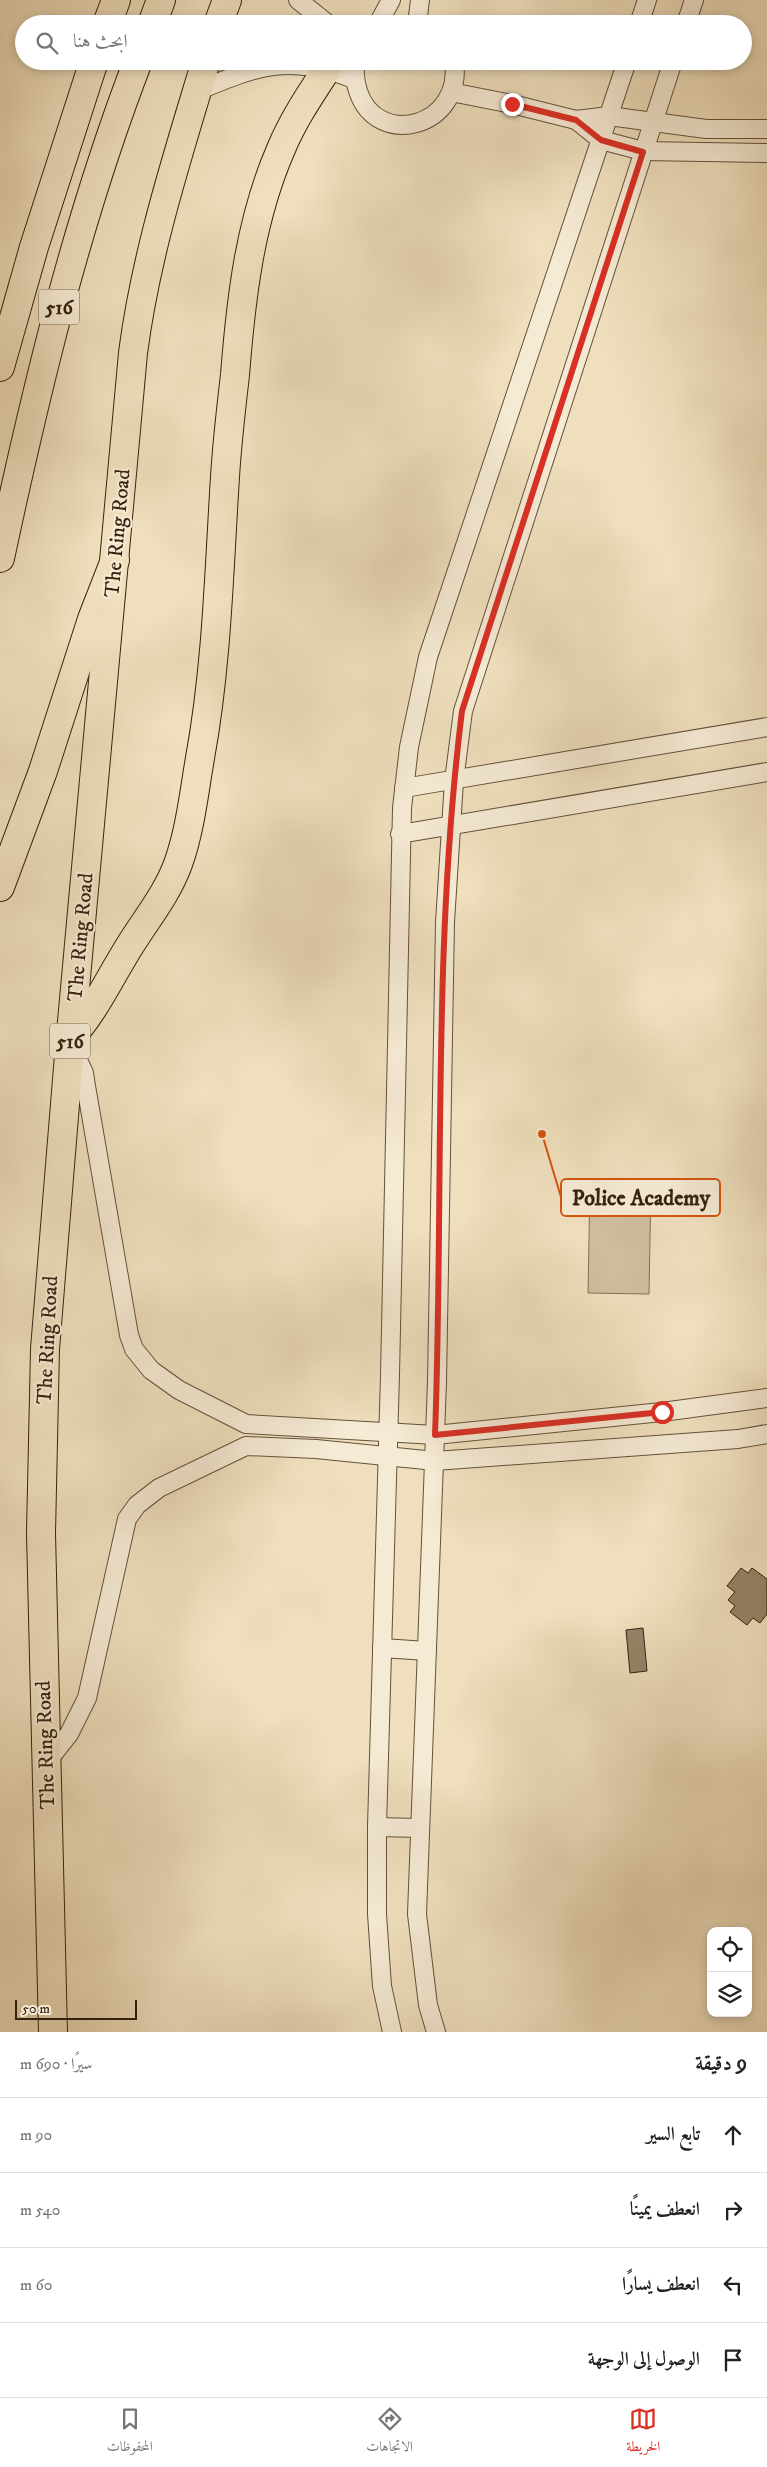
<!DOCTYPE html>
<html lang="ar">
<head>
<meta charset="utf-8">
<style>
	body { margin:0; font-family:"IM FELL DW Pica",Amiri,serif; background:#f2f2f2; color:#202124; direction:rtl }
	.controls { position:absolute; right:15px; bottom:15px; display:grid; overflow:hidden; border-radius:10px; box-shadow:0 2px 8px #0003 }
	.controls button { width:45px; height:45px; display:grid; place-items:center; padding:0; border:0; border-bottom:1px solid #e0e0e0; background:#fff; color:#202124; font:25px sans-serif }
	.scale { position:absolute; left:15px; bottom:12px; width:122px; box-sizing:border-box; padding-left:5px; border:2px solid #35220e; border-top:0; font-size:14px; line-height:18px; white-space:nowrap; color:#35220e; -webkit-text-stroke:4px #f5ead4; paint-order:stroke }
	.stop { position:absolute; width:15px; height:15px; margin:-11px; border:4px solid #d93025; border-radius:50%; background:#fff }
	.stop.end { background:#d93025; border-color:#fff; box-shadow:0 1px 5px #0008 }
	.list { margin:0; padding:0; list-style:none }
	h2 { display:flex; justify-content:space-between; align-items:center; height:65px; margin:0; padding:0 20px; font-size:21px }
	h2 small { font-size:16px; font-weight:400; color:#757577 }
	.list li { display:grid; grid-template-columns:32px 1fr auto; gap:15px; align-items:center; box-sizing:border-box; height:75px; padding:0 20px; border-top:1px solid #e0e0e0 }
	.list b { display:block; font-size:19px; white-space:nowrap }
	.list em { font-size:16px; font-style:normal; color:#757577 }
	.icon { flex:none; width:28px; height:28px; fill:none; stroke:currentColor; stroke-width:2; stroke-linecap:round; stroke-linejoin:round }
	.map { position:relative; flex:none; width:767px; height:2032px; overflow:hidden; direction:ltr }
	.search { position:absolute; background:#fff; box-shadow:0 2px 8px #0003; left:15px; right:15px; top:15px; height:55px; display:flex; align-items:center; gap:12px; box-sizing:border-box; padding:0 18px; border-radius:28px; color:#757577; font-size:19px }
	.sheet { height:365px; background:#fff }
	nav { display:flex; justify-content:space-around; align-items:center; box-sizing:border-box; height:70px; border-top:1px solid #e0e0e0; background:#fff; font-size:14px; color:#757577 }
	nav a { display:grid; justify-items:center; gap:2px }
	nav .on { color:#d93025 }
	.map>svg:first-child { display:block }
	.pitch { fill:#cfbf9f; stroke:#827056 }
	.building { fill:#968469; stroke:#35220e }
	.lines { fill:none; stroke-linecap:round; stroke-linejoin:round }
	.minor-casing { stroke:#64513a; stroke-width:20 }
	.trunk-casing { stroke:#35220e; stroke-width:30 }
	.motorway-casing { stroke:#35220e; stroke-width:30 }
	.minor { stroke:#f5ead4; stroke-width:18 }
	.trunk { stroke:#efdfbd; stroke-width:28 }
	.motorway { stroke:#efdfbd; stroke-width:28 }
	.route { stroke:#d93025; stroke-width:6 }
	.labels { text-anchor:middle; stroke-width:4.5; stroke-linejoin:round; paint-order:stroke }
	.shield { fill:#f5ead4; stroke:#6f5e49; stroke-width:1 }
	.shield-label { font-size:20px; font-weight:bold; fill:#35220e }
	.street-label { font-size:21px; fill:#35220e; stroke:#f5ead4 }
	.leader { fill:none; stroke:#d6540c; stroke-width:2 }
	.callout-dot { fill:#d6540c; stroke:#f5ead4; stroke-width:2 }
	.callout { fill:#f5ead4; stroke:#d6540c; stroke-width:2 }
	.callout-label { font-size:22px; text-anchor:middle; font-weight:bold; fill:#35220e }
</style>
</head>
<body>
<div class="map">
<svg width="767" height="2032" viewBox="0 0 767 2032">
	<rect width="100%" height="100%" fill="#efdfbd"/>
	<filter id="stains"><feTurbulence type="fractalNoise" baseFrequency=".004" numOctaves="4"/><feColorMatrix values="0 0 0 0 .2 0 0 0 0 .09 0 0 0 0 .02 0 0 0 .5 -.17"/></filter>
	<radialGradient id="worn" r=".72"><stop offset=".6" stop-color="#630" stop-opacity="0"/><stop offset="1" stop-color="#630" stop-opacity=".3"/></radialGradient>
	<!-- pitch -->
	<path class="pitch" d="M590 1183 651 1184 649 1294 588 1293Z"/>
	<!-- building -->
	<g class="building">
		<path d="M741 1568 748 1573 752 1568 767 1579V1614L760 1623 753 1618 747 1625 730 1612 735 1606 728 1600 735 1592 727 1586Z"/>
		<path d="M643 1628 647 1671 630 1673 626 1630Z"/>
	</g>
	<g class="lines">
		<defs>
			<g id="minor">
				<path d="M298 0 328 24"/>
				<path d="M378 24 391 0"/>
				<path d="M417 24 420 0"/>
				<path d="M639 24 647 0"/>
				<path d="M686 24 694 0"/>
				<path d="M356 61C353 72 355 81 358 91 377 150 464 127 454 61"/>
				<path d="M197 91C260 65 288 54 354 79"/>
				<path d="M451 92 512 104 576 120 609 116 706 129H767"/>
				<path d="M576 120 601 140 643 151 767 153"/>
				<path d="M404 788 767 727"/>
				<path d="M400 834 767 772"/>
				<path d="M72 1047 84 1073 86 1086 129 1335 134 1349 151 1370 179 1390 246 1424 435 1435 662 1412 767 1398"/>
				<path d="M382 1648 427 1651"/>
				<path d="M46 1763 69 1734 87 1698 127 1519 137 1505 159 1488 246 1446 316 1449 435 1461 738 1439 767 1434"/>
				<path d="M377 1827 420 1828"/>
				<path d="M392 2032 382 1986 377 1914V1827L390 1375 402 808 409 747 428 657 627 61"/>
				<path d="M436 2032 428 2005 417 1914 437 1382 445 922 454 781 463 711 673 61"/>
			</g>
			<g id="trunk">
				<path d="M218 24 227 0"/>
				<path d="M70 1038C93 1013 106 985 123 957 141 925 165 899 178 864 190 831 194 793 200 758 217 665 219 571 225 477 227 443 231 409 235 375 241 298 250 220 281 149 293 120 310 95 327 69"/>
				<path d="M53 2032 41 1533 45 1349 70 1043 133 353C146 253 177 158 206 61"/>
			</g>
			<g id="motorway">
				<path d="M107 24 116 0"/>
				<path d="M152 24 161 0"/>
				<path d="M0 367 34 247 94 61"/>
				<path d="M0 558C36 390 76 222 138 61"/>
				<path d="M0 887 43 771 92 619 115 560"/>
			</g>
		</defs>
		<!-- minor casing -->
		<use href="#minor" class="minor-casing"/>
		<!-- trunk casing -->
		<use href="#trunk" class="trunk-casing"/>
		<!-- motorway casing -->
		<use href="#motorway" class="motorway-casing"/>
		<!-- minor -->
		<use href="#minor" class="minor"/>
		<!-- trunk -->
		<use href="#trunk" class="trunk"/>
		<!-- motorway -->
		<use href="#motorway" class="motorway"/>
	</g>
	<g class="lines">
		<!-- route -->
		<path class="route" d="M512 104 576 120 601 140 643 152 462 711C432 951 444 1194 435 1435L662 1412"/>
	</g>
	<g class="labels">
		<!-- shield labels -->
		<g class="shield">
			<rect x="39" y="289.5" width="40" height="35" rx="4"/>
			<rect x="50" y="1023.5" width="40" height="35" rx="4"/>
		</g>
		<g class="shield-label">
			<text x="59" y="314">516</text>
			<text x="70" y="1048">516</text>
		</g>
		<!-- street labels -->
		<g class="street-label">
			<text transform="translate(117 533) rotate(-85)" y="7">The Ring Road</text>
			<text transform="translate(80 937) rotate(-85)" y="7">The Ring Road</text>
			<text transform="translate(47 1340) rotate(-87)" y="7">The Ring Road</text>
			<text transform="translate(45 1745) rotate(-92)" y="7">The Ring Road</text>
		</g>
	</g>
	<!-- callouts -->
	<path class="leader" d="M542 1134L561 1197"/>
	<circle class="callout-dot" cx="542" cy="1134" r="5"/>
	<rect class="callout" x="561" y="1179" width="159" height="37" rx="5"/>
	<g class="callout-label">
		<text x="641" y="1205">Police Academy</text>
	</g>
	<rect width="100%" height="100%" filter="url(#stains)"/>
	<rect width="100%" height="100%" fill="url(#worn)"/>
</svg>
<div class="controls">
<button><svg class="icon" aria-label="locate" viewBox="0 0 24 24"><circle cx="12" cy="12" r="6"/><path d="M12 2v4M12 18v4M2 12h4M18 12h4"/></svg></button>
<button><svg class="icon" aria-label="layers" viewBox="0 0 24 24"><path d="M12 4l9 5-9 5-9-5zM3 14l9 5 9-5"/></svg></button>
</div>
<div class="scale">50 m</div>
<div class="stop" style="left:662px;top:1412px"></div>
<div class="stop end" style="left:512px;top:104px"></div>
<div class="search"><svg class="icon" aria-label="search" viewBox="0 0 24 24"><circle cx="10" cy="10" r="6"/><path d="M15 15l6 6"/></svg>ابحث هنا</div>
</div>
<section class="sheet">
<h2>9 دقيقة<small>سيرًا · 690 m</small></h2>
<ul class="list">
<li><svg class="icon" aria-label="ahead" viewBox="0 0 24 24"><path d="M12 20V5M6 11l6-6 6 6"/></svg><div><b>تابع السير</b></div><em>90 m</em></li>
<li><svg class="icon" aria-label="right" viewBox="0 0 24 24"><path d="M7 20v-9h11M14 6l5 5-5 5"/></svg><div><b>انعطف يمينًا</b></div><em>540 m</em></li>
<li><svg class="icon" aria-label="left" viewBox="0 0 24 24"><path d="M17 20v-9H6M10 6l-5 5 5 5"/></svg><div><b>انعطف يسارًا</b></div><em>60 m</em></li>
<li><svg class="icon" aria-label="arrive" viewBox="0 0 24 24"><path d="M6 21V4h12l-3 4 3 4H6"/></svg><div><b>الوصول إلى الوجهة</b></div></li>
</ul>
</section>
<nav>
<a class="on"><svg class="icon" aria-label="map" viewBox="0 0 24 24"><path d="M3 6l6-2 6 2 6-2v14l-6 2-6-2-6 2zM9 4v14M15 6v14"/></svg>الخريطة</a>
<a><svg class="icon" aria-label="directions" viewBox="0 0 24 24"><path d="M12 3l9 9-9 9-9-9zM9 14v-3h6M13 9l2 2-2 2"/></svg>الاتجاهات</a>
<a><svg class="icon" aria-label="saved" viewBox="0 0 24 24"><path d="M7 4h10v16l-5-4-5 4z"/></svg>المحفوظات</a>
</nav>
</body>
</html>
